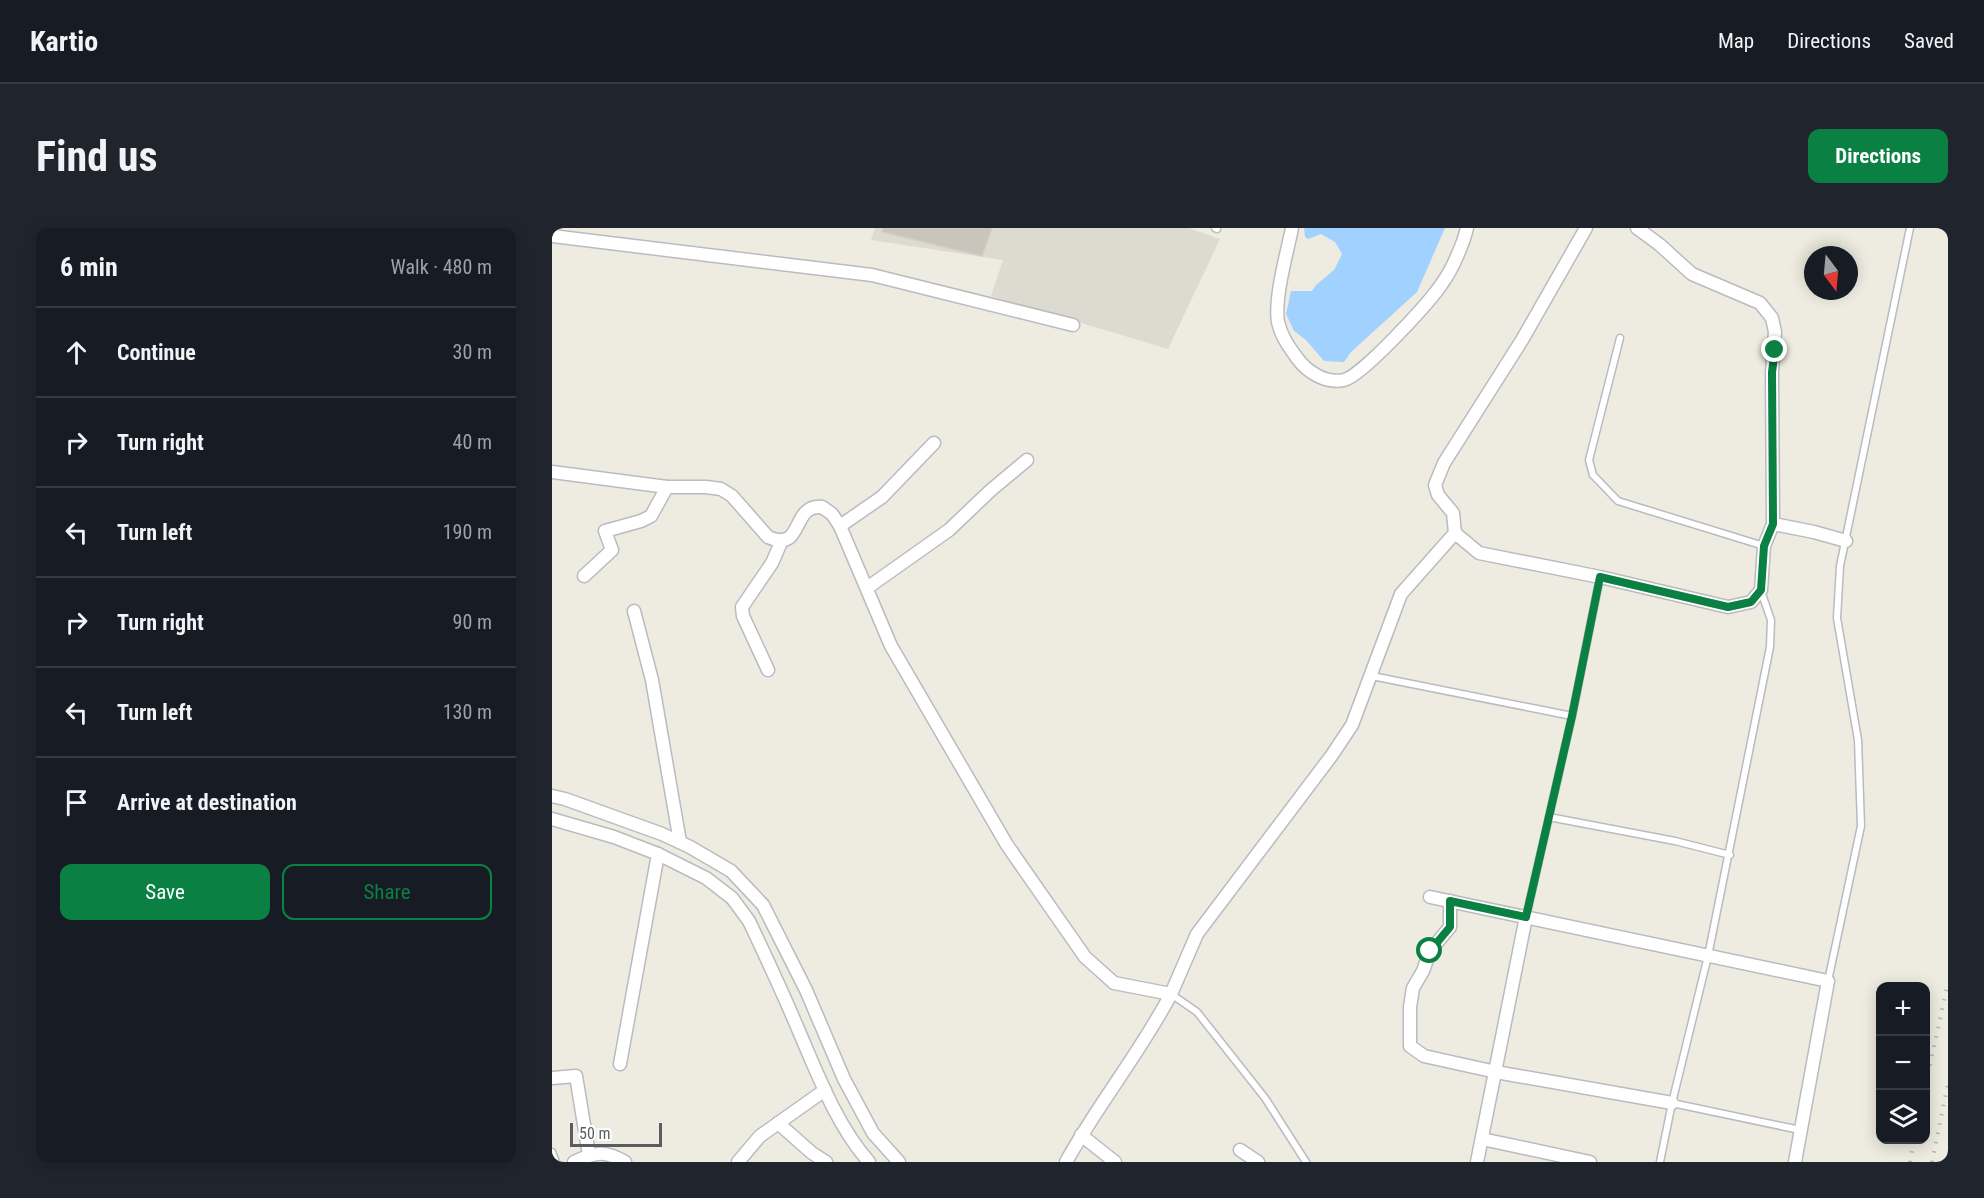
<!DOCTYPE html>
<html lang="en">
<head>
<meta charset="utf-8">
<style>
	body { margin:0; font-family:"Roboto Condensed",sans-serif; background:#20242c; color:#f1f3f6 }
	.controls { position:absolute; right:18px; bottom:18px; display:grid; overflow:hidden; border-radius:12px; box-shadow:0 3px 15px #0003 }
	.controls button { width:54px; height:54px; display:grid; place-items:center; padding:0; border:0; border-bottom:2px solid #363941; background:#171b24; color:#f1f3f6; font:30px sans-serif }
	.compass { position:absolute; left:1252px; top:18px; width:54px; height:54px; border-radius:50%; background:#171b24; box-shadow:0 3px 15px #0003; rotate:164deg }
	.scale { position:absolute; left:18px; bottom:15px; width:92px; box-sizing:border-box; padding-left:6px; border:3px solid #595d63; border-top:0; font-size:16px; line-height:21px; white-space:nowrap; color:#595d63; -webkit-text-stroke:4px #fff; paint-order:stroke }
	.stop { position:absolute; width:18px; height:18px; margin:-14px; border:4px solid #0b8043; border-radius:50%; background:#fff }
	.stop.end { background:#0b8043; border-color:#fff; box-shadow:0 2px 6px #0008 }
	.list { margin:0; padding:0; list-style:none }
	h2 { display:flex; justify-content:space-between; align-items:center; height:78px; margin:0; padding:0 24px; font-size:26px }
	h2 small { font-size:20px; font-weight:400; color:#9ea1a6 }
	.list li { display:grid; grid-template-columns:39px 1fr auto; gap:18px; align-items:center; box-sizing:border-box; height:90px; padding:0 24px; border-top:2px solid #363941 }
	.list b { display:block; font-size:22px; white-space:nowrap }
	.list em { font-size:20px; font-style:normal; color:#9ea1a6 }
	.actions { display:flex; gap:12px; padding:18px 24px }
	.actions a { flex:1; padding:14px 0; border:2px solid #0b8043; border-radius:12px; text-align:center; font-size:21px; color:#0b8043 }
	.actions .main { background:#0b8043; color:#fff }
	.icon { flex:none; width:33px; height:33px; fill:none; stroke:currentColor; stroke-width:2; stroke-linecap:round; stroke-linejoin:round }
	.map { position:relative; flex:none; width:1396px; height:934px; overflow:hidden; border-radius:12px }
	header { display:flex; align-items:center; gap:36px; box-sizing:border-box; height:84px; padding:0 30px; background:#171b24; border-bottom:2px solid #363941 }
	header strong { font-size:28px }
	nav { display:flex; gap:33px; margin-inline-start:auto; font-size:21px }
	.intro { display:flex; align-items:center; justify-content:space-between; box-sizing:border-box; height:144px; padding:0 36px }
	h1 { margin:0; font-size:42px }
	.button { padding:15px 27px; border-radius:12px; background:#0b8043; color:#fff; font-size:21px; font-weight:700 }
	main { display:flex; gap:36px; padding:0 36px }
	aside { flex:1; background:#171b24; border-radius:12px; box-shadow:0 3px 15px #0003 }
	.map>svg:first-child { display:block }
	.education { fill:#dddbcf }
	.water { fill:#a0d1ff }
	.building { fill:#c9c5bd; stroke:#d3cebe; stroke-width:1.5 }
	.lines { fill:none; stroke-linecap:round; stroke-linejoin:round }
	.service-casing { stroke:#b9bbc1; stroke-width:9 }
	.minor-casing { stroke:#b9bbc1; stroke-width:15 }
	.service { stroke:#fff; stroke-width:6 }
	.minor { stroke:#fff; stroke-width:12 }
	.rail { stroke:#b5b6b6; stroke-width:4; stroke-dasharray:1.5 8; stroke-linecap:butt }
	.route { stroke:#0b8043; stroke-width:8 }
</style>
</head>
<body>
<header>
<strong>Kartio</strong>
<nav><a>Map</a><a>Directions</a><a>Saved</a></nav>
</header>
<div class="intro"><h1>Find us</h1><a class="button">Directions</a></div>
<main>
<aside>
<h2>6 min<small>Walk · 480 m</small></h2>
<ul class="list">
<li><svg class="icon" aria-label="ahead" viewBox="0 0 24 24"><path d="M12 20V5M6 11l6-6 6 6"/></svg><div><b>Continue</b></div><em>30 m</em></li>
<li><svg class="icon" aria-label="right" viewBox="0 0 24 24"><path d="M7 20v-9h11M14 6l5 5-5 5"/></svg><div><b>Turn right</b></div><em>40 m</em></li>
<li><svg class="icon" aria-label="left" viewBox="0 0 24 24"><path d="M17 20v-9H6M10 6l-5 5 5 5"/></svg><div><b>Turn left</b></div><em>190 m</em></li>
<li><svg class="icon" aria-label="right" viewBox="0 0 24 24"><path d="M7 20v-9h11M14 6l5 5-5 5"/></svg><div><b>Turn right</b></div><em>90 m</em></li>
<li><svg class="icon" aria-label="left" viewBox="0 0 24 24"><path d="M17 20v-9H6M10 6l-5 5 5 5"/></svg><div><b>Turn left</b></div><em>130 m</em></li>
<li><svg class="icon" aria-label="arrive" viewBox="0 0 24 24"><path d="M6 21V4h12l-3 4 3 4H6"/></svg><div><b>Arrive at destination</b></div></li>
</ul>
<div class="actions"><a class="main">Save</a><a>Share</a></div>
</aside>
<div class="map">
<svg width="1396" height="934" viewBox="0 0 1396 934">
	<rect width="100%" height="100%" fill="#eeece0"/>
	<!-- education -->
	<path class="education" d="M323 0H637L668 11 616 121 439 68 451 32 319 12Z"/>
	<!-- water -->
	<path class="water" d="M752 0H893L865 64 799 124 792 134 772 133 754 112 742 103 734 86 739 63H760L764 57 782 42 790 26 783 14 769 6 756 11 753 9Z"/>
	<!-- building -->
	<path class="building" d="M331 0H440L430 28 330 4Z"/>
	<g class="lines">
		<defs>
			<g id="service">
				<path d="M663 0 665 1"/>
				<path d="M1068 110 1037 232 1041 247 1066 273 1212 318"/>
				<path d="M820 448 1020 488"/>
				<path d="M997 589 1123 613 1178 627"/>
				<path d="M974 689 1020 488 1048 349"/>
				<path d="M1276 753 1309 598 1306 512 1285 390 1288 338 1358 0"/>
				<path d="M619 766 645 784 713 870 754 934"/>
				<path d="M1120 875 1248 902"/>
				<path d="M0 924 4 934"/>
				<path d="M1108 934 1120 875 1156 728 1218 419 1219 392 1209 363"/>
			</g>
			<g id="minor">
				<path d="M740 0C735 25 722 70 726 94 729 108 737 119 745 130 755 144 774 156 792 152 810 148 879 73 891 54 900 42 912 14 915 0"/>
				<path d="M1085 0 1108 17 1140 46 1208 75 1220 90 1223 104 1220 144 1221 296"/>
				<path d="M0 8 320 47 521 97"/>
				<path d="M0 244 115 259H154L169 261 180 268 216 309C253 325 238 276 270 279L280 286 288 298 339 418 455 617 533 729 562 755 619 766C588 825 546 876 514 934"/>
				<path d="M288 298 330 269 382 215"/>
				<path d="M903 305 901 285 886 267 883 257 892 235 970 112 1034 0"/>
				<path d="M32 348 60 322 53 303 89 293 99 288 115 259"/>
				<path d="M315 360 397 302 439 262 475 232"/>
				<path d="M82 383 100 452 128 614"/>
				<path d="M216 442 191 388 190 379 220 335 230 312"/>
				<path d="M0 568 13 571 110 606 138 619 179 643 211 677 254 762 292 851 321 905 347 934"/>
				<path d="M0 591 62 609 106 626 154 650 180 670 197 693C214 729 231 765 246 801 266 847 284 896 317 934"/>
				<path d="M878 669 1276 753 1243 934"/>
				<path d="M898 673V699L878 723 871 743 861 760 858 779V818L872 828 944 844 1120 875"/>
				<path d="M619 766 645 706 780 527 800 497 849 366 903 305 927 325 1048 349 1176 379 1199 374 1209 362 1212 318 1221 296 1262 304 1294 313"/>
				<path d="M68 836 106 626"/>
				<path d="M0 850 24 848 37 927"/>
				<path d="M226 895 260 925 274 934"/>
				<path d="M529 907 563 934"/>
				<path d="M930 911 1038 934"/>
				<path d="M688 922 706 934"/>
				<path d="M22 934C43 924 53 922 73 934"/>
				<path d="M186 934 208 908 273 862"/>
				<path d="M925 934 974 689"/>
			</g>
		</defs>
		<!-- service casing -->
		<use href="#service" class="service-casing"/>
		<!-- minor casing -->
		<use href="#minor" class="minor-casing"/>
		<!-- service -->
		<use href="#service" class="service"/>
		<!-- minor -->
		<use href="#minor" class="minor"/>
		<!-- rail -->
		<g class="rail">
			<path d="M1374 856 1396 754"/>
			<path d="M1358 934 1362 912"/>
			<path d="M1380 934 1396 855"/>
		</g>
	</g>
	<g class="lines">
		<!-- route -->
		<path class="route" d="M878 723 898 699V673L974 689 1020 488 1048 349 1176 379 1199 374 1209 362 1212 318 1221 296 1220 144 1223 122"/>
	</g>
</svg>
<div class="controls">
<button>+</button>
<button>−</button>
<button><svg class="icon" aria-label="layers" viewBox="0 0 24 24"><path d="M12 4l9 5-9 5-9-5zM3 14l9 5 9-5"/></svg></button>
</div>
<svg class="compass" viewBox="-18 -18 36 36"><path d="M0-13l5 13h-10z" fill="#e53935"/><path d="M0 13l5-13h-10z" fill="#9ea1a6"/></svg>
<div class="scale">50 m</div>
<div class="stop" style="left:878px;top:723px"></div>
<div class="stop end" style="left:1223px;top:122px"></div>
</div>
</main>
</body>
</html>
